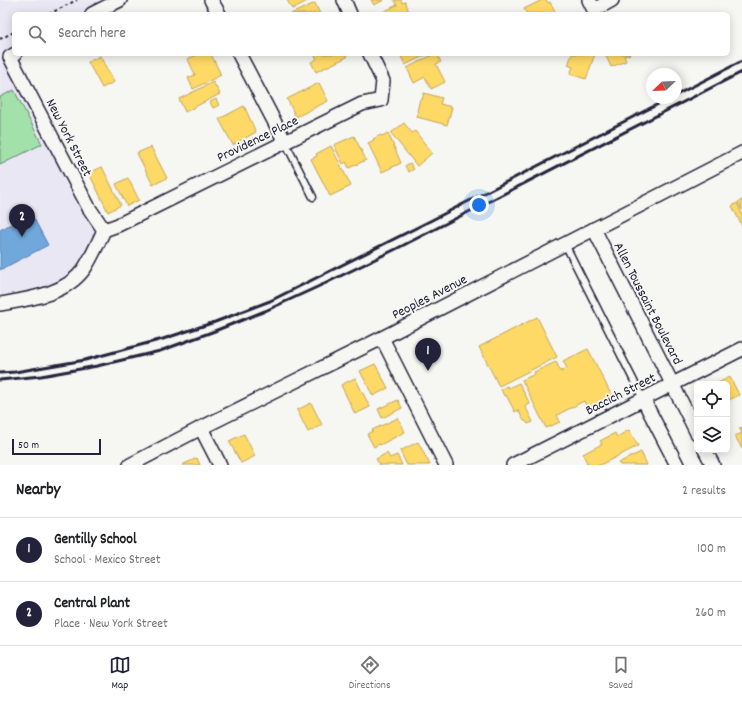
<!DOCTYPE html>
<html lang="en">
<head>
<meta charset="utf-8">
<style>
	body { margin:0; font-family:Dekko,sans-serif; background:#f6f6f6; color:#202124 }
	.controls { position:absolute; right:12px; bottom:12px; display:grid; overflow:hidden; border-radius:6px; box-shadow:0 2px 10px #0003 }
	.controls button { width:36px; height:36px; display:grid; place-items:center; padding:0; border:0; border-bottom:1px solid #e0e0e0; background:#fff; color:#202124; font:20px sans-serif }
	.compass { position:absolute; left:646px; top:68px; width:36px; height:36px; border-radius:50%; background:#fff; box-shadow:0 2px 10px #0003; rotate:247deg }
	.scale { position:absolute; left:12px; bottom:10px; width:89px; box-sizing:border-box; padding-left:4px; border:2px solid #22223b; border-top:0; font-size:11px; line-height:14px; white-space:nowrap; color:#22223b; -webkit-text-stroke:3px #f6f6f2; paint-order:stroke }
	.you { position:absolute; left:479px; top:205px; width:14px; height:14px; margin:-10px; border:3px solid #fff; border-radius:50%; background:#1a73e8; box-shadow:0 0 0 6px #1a73e833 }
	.badge { display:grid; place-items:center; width:26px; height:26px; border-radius:50%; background:#22223b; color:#fff; font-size:13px; font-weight:700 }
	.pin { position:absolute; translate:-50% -33px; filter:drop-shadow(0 1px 2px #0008) }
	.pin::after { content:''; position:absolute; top:21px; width:14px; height:12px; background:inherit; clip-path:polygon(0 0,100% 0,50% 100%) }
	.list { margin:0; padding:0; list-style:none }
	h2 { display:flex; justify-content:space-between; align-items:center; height:52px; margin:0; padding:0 16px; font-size:17px }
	h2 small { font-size:13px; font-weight:400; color:#757577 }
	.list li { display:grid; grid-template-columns:26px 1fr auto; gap:12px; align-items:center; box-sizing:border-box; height:64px; padding:0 16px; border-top:1px solid #e0e0e0 }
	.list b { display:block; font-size:15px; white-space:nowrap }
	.list p { margin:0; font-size:13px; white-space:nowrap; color:#757577 }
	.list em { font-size:13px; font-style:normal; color:#757577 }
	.icon { flex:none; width:22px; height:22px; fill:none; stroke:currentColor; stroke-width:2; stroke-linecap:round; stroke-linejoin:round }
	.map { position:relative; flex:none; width:742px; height:465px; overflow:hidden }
	.search { position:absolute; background:#fff; box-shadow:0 2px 10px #0003; left:12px; right:12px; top:12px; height:44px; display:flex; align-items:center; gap:10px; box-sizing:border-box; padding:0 14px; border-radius:6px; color:#757577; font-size:15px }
	.sheet { height:180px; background:#fff }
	nav { display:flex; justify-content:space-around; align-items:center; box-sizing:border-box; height:56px; border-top:1px solid #e0e0e0; background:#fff; font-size:11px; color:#757577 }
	nav a { display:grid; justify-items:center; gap:2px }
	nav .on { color:#22223b }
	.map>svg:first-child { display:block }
	.built { fill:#eae7f4 }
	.green { fill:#a2e1a9; stroke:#628272 }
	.homes { fill:#ffd966; stroke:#bda259 }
	.schools { fill:#6fa8dc; stroke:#5880ac }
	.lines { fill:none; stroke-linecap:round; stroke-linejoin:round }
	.service-casing { stroke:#22223b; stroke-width:9 }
	.minor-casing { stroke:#22223b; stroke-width:16 }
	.path { stroke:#22223b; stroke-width:2; stroke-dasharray:3 3; stroke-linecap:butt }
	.service { stroke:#f6f6f2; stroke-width:6 }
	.minor { stroke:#f6f6f2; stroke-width:13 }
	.rail { stroke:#22223b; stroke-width:3 }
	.labels { text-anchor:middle; stroke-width:4; stroke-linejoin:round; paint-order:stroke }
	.street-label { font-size:14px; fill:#22223b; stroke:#f6f6f2 }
</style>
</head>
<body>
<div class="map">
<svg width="742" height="465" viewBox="0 0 742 465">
	<rect width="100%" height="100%" fill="#f6f6f2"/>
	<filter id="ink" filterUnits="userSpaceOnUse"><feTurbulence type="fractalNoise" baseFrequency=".025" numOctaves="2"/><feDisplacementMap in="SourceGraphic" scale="8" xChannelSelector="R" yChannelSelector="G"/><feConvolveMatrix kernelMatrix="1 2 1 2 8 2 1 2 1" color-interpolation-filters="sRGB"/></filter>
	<g filter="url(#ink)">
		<!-- built -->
		<path class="built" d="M0 0H121L93 14H14V54L104 230 77 277 0 304Z"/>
		<!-- green -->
		<path class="green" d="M14 90 42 144 0 165V97Z"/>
		<!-- homes -->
		<g class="homes">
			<path d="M287 0H309L292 9Z"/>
			<path d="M371 0H384L374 5Z"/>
			<path d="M394 0H401L402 3 405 2 410 14H384L383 12 397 5Z"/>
			<path d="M542 0H546L548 3 550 2 556 13 554 14H527L524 9Z"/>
			<path d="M315 3 320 14H291Z"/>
			<path d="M199 54H211L221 75 193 89 188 78 195 75 188 59Z"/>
			<path d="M314 54H346L347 57 316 72 311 62 317 59Z"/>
			<path d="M400 54H428L405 65Z"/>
			<path d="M434 54H437L441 62 436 64 445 82 431 89 425 77 414 83 407 68Z"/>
			<path d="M572 54H595L586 79 570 74 573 67 568 65Z"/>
			<path d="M605 54H630L624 56 626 61 611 67Z"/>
			<path d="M100 56 114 82 102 88 88 62Z"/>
			<path d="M213 82 220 94 185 112 179 99Z"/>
			<path d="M319 83 328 101 296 117 287 99Z"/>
			<path d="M424 93 442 98 440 104 452 107 447 125 417 117 418 112 417 111 420 99 422 100Z"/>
			<path d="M216 99 219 105 213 108 210 102Z"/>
			<path d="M244 106 256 132 233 145 219 119Z"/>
			<path d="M404 123 412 133 415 131 432 153 417 166 391 133Z"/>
			<path d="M388 133 401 163 382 172 368 143 374 140 373 139 381 135 382 136Z"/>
			<path d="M354 136 366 160 349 168 346 162 343 164 334 145Z"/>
			<path d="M331 146 351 186 330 196 311 159 317 156 316 154Z"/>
			<path d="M151 147 167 178 153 185 137 153Z"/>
			<path d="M410 163 414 169 409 172 405 166Z"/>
			<path d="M102 167 121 205 108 212 89 173Z"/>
			<path d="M128 178 139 200 127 206 116 184Z"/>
			<path d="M742 200V210L738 202Z"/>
			<path d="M737 203 742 214V226L732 206Z"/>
			<path d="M537 317 557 357 499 386 479 347Z"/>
			<path d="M588 349 612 396 587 408 584 401 557 415 560 422 546 428 522 380 535 374 534 372 556 362 561 372 567 368 563 361Z"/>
			<path d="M375 364 388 388 373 396 360 371Z"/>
			<path d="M730 377 739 395 727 401V384H716Z"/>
			<path d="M355 378 370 407 355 414 341 385Z"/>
			<path d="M519 383 530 404 525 406 533 422 528 424 526 421H524L518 410 515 412 506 395 504 396 501 389 507 386 508 388Z"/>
			<path d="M398 400 402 408 382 418 378 409Z"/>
			<path d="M311 403 322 425 308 432 297 410Z"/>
			<path d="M398 418 405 432 401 434 380 445 379 444 374 447 367 434 373 431 372 430Z"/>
			<path d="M742 427V449L735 436 742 433 739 428Z"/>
			<path d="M629 430 638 446 600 465H588L583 454 602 444 600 441 615 433 617 437Z"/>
			<path d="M244 434 255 456 241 463 229 441Z"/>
			<path d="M418 442 430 465H407L400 451Z"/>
			<path d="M641 452 647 465H620L618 463Z"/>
			<path d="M387 453 390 458 397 455 402 465H378L379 464 376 459Z"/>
			<path d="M197 458 200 465H182Z"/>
		</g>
		<!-- schools -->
		<path class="schools" d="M31 213 48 245 0 270V230Z"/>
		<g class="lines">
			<defs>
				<g id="service">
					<path d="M285 142 313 197"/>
					<path d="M565 244 643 399"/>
				</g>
				<g id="minor">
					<path d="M211 0 219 14"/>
					<path d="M344 0 350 14"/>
					<path d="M589 0 594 10 612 0"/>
					<path d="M92 14 120 0"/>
					<path d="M15 54 10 57 89 208 104 230"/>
					<path d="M239 54 285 142"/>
					<path d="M594 229 697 433"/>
					<path d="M104 230 118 225 362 104 381 100 383 81 370 54"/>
					<path d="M0 304C29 299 65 295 84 269 92 257 98 243 104 230"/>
					<path d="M382 338 446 465"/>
					<path d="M643 399 677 465"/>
					<path d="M201 428 220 465"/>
					<path d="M705 450 713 465"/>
					<path d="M130 465 201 428 382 338 742 153"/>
					<path d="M513 465 742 349"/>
				</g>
			</defs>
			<!-- service casing -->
			<use href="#service" class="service-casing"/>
			<!-- minor casing -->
			<use href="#minor" class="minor-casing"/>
			<!-- path -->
			<g class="path">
				<path d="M49 14 77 0"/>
				<path d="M0 39 14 32"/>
			</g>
			<!-- service -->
			<use href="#service" class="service"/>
			<!-- minor -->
			<use href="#minor" class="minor"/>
			<!-- rail -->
			<g class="rail">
				<path d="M676 95 742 61"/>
				<path d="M0 373 15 372 85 360 163 339 215 322 270 301 428 222 670 98"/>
				<path d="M0 380 41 376 97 366 160 351 212 332 265 311 326 283 396 249 742 72"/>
			</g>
		</g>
	</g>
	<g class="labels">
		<!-- street labels -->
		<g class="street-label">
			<text transform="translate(70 137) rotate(63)" y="5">New York Street</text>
			<text transform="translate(257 138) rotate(-26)" y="5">Providence Place</text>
			<text transform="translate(429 296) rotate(-27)" y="5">Peoples Avenue</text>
			<text transform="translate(649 303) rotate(63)" y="5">Allen Toussaint Boulevard</text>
			<text transform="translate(620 393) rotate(-27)" y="5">Baccich Street</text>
		</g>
	</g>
</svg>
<div class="controls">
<button><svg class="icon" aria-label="locate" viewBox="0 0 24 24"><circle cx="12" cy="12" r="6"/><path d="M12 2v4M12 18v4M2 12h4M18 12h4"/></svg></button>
<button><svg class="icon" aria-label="layers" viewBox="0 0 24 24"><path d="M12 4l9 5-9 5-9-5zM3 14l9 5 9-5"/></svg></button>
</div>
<svg class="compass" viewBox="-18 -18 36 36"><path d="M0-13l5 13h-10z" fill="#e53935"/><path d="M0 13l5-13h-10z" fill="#757577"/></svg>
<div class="scale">50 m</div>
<div class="you"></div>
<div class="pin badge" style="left:428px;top:371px">1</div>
<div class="pin badge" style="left:22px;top:237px">2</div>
<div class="search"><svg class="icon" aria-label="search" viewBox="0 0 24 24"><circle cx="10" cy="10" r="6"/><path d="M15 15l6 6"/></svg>Search here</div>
</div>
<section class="sheet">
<h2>Nearby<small>2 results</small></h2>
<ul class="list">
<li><span class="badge">1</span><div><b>Gentilly School</b><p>School · Mexico Street</p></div><em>100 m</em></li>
<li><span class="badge">2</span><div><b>Central Plant</b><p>Place · New York Street</p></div><em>260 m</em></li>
</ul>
</section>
<nav>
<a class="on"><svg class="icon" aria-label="map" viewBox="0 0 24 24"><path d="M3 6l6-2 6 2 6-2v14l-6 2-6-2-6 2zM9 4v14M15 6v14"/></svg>Map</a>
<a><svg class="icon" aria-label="directions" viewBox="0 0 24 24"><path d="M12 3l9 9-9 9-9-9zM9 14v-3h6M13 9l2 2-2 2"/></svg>Directions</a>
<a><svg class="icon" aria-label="saved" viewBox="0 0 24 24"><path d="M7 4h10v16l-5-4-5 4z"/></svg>Saved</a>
</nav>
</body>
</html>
